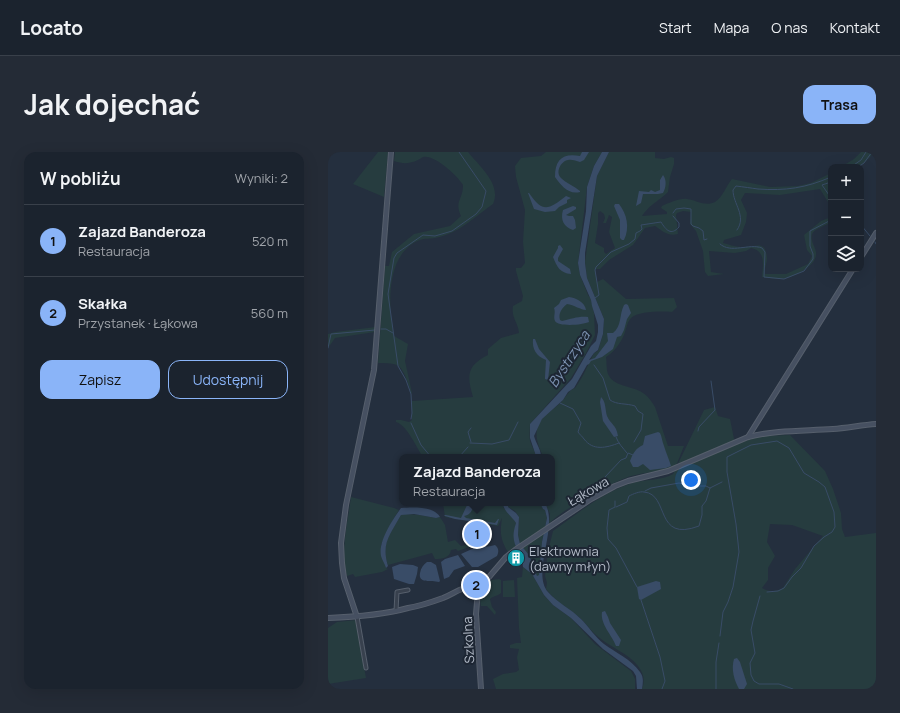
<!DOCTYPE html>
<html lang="pl">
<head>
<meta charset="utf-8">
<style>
	body { margin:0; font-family:Manrope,sans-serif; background:#242b36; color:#f1f3f6 }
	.controls { position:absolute; right:12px; top:12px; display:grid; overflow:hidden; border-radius:8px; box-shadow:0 4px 16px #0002 }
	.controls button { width:36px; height:36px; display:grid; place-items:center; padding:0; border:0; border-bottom:1px solid #39404a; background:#1b232e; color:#f1f3f6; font:20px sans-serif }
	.you { position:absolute; left:363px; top:328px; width:14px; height:14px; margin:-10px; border:3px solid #fff; border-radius:50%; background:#1a73e8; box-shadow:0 0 0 6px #1a73e833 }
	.badge { display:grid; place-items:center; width:26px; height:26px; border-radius:50%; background:#8ab4f8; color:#111; font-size:13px; font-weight:700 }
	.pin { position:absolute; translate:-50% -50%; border:2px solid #fff; box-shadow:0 1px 4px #0006 }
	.popup { position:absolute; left:71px; top:302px; width:156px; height:52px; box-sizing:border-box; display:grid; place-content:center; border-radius:8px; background:#1b232e; filter:drop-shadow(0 1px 3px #0005); font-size:13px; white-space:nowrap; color:#a0a4aa }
	.popup b { font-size:15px; color:#f1f3f6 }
	.popup::after { content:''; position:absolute; left:50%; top:100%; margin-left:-8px; border:8px solid transparent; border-top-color:#1b232e }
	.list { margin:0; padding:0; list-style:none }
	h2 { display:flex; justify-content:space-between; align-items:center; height:52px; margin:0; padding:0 16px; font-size:17px }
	h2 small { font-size:13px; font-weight:400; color:#a0a4aa }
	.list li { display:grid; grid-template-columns:26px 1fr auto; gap:12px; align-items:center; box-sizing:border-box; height:72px; padding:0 16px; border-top:1px solid #39404a }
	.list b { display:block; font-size:15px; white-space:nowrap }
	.list p { margin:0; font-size:13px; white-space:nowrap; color:#a0a4aa }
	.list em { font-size:13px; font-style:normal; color:#a0a4aa }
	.actions { display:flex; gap:8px; padding:12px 16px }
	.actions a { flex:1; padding:9px 0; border:1px solid #8ab4f8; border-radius:12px; text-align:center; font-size:14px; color:#8ab4f8 }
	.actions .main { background:#8ab4f8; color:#111 }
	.icon { flex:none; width:22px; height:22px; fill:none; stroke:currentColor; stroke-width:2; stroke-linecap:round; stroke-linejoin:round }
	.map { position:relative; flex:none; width:548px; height:537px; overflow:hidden; border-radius:12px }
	header { display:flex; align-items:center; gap:24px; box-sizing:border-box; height:56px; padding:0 20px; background:#1b232e; border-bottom:1px solid #39404a }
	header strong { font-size:19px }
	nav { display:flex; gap:22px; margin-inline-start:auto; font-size:14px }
	.intro { display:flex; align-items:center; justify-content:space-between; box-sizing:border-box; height:96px; padding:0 24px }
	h1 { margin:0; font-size:28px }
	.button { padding:10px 18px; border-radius:12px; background:#8ab4f8; color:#111; font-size:14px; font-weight:700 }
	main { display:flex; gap:24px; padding:0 24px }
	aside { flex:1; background:#1b232e; border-radius:12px; box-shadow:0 4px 16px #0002 }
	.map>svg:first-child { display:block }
	.green { fill:#263c3f; fill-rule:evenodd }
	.water { fill:#394c67 }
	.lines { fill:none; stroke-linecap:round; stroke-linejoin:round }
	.stream { stroke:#394c67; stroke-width:1 }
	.street-casing { stroke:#565f6c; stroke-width:5 }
	.secondary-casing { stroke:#565f6c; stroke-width:6 }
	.street { stroke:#38414e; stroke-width:3 }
	.secondary { stroke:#465061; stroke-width:4 }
	.labels { text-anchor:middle; stroke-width:4; stroke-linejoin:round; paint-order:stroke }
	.street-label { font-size:13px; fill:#b4bcc9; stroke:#1d2633 }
	.poi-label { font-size:13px; fill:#b4bcc9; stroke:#1d2633; text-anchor:start }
	.water-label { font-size:14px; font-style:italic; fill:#7c92b1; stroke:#1d2633 }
</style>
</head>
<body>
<header>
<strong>Locato</strong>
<nav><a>Start</a><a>Mapa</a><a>O nas</a><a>Kontakt</a></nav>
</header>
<div class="intro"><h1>Jak dojechać</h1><a class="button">Trasa</a></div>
<main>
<aside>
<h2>W pobliżu<small>Wyniki: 2</small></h2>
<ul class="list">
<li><span class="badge">1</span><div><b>Zajazd Banderoza</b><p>Restauracja</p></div><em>520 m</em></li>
<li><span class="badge">2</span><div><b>Skałka</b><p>Przystanek · Łąkowa</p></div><em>560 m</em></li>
</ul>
<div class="actions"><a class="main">Zapisz</a><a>Udostępnij</a></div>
</aside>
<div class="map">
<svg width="548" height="537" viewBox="0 0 548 537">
	<rect width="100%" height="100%" fill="#242f3e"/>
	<!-- green -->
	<g class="green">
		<path d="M50 0H60L56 45 25 32Z"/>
		<path d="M67 0H140C151 14 174 32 165 52 152 61 139 73 125 80 120 82 113 85 107 86 103 87 97 86 92 88 57 101 60 155 66 184L80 192 77 209 84 241H83C81 234 76 216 69 213 63 211 56 211 50 211L57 114H61L64 100 86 82 122 74 133 64C126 49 135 48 135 33 130 24 106 2 95 5 93 6 92 7 90 8 81 12 75 12 66 9Z"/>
		<path d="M218 0H274L266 14 259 35 250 111 252 123 260 143 263 147 266 161 267 183 258 201 243 226 202 272C202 277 201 283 202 289 204 295 207 299 208 305H95C88 295 79 273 68 270V268H73L81 270 84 268V249L145 245C139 224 138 214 160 203V197L173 186 191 181C190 170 183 166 185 154L194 149 195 144 188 119V116H193L197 111 195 90 197 58 188 25 187 14 193 6 213 4Z"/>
		<path d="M281 0H327V6L336 7 343 5 346 6V12L342 25 340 40C332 48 320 54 314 64L339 62V60L333 56 334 54C341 51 352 46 359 47 368 48 377 55 387 50 395 45 398 34 404 27L442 35 470 34 483 31 503 21V34L500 35 503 40V55L492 37 452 43 417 41 413 48 419 61 418 70 413 83 396 88 395 91C400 92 407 95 413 95 427 96 438 86 439 107 439 112 436 116 437 122H458L480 112 484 104 479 98 476 83 493 69 503 65V71C498 73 486 77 484 82 482 89 487 94 488 100 490 113 469 123 459 126 452 128 441 126 434 125 435 113 438 99 423 96L418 99 407 101 381 99 383 120 396 122 380 124 377 120 375 99 368 79 362 72 363 60 355 59 349 61 348 63 350 82C341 85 334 79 327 74L317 76 305 93 281 108 272 117H267L269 130 275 127 298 147 346 146 349 155 344 160C335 159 310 159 303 166 299 170 298 178 296 183 292 192 286 200 278 205 279 212 278 219 281 224 287 235 306 234 315 241 320 244 324 250 327 255L340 294H356L348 314C333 320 318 320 303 324 286 329 231 359 221 372L222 362 217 351H224V305H215C212 297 207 287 209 278 211 265 226 258 234 249 237 246 239 242 242 239 243 238 245 237 247 236 255 226 260 212 266 201L270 199 275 182 276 167 259 126 257 110 269 24ZM272 59 276 62 277 66 275 71H278L281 63 284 65 281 80 287 96 278 102 276 100V96L267 91 270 72V61Z"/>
		<path d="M533 0H546C533 16 533 15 513 15L526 7Z"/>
		<path d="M48 175 47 180 7 186 0 196V182L7 180Z"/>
		<path d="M387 255 390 264 402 267 407 292 434 284 462 283 497 319 505 337 513 361 514 377 517 385 548 381V537H314C317 528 316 522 310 514 301 502 284 496 273 487 264 481 259 472 251 465 240 456 227 449 218 437L219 431 217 424 220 399 225 379C250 361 274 341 304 331 317 327 333 329 345 322L376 258ZM442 372 464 373 495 384 467 417 455 436C449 440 440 440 434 436L440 428V416L447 404 439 390Z"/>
		<path d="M23 345 66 356 71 358 66 366 53 393 58 416 60 417 54 420 27 425 25 422 19 424C12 398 20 370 23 345Z"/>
		<path d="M115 351H175V355L183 363 188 371 186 382 188 396 180 400C172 387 172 380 174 366L170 374 117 365Z"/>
		<path d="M180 351H212L215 357 217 358 219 366 214 390 211 424H209L203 406 192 392 190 383 191 365 187 359 180 355Z"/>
		<path d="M77 362 92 363 108 366 112 365 117 373 120 390 127 388 133 394 138 393 141 390 137 381H141L143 386H146L147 388V393L130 399 128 397 123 398C122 406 114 407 107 407L104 401 60 413C52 392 63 380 73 363Z"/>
		<path d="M195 415 204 422 216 443 225 453 243 466 267 492 303 519 307 527V537H168L165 527 175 522 188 520 191 518 189 505 191 497 182 496V493L188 491H193L191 476 189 426 194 425Z"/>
		<path d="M171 427 173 428V441C170 444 165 444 162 447L164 455 168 460 167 463 159 454H153C150 444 157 436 163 428Z"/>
		<path d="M186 428 187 445H175V429Z"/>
		<path d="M28 468 38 526 0 532V476L9 470Z"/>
	</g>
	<!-- water -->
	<g class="water">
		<path d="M254 0H261L256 8 252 10C248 9 244 7 240 8 233 9 227 20 233 26 238 31 246 34 252 39V40C240 43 233 33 227 25 227 7 235 1 252 4Z"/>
		<path d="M274 0H281L269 24 257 101V111L259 126 276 167 275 182 270 198 266 201 261 208 267 206 280 189 279 181H285C294 174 291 163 296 153L298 152 300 153 303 161 299 167 296 178 293 184 289 185 285 197 274 205 263 209 261 212 259 213 246 236 240 240 235 248 214 267 206 284C208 292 213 297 213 305H208L207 301 202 286V272L244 227 263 194 268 189 270 180V173L264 154 263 148 252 123 250 111 258 59 259 35 266 14Z"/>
		<path d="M335 23C339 28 338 36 335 41L330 42H315L313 51 308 54 311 39 321 40 323 38 327 40 332 38V28Z"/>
		<path d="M200 41H201C215 61 220 58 238 44L243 46 239 48V51L231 55 227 59 217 60 206 57Z"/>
		<path d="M287 52H291C299 62 302 76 296 88H294L292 86V68L286 54Z"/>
		<path d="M245 54 248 55V57L238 63 241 64H245L247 68 248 76 245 78C236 75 232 68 235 58Z"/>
		<path d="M232 93 235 97 230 106V109L242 117 243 122C232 121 229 115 225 105L230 96V94Z"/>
		<path d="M241 145C248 146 257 150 258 158 253 158 246 153 239 152 234 156 230 161 232 168L234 169C244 167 250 164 260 165L261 170C255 173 230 175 227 169 225 164 228 161 226 156L231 152 233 148Z"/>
		<path d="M205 187H207L211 197 222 210 220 228 217 227V225L218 208C208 204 204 197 205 187Z"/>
		<path d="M273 245C278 250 277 257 279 264 283 273 288 272 290 284L286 285 275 269 272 250Z"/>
		<path d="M330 280 332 281C334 285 334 289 336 294 338 301 341 307 343 314L338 316 322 318 315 312 310 315H305L302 309C305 301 308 296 315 293L317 284Z"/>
		<path d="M140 351H147C144 358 143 363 136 364L138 366 167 371 170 367H171L169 373 127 367 117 364 116 363H118L133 366Z"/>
		<path d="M175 351H180V355L188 361 191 365 190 383 192 392 201 403 209 424 211 423 214 390 219 366 217 358 215 357 212 351H217C231 375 203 420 220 440 230 451 243 457 253 467 261 475 267 485 276 492 288 501 303 507 312 520 316 525 315 531 314 537H309L308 524 305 519 275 497 243 466 225 453 216 443 204 422 195 415C194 397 180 394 188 371 184 364 175 359 175 351Z"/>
		<path d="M73 356C84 355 106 354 112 365L108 366 86 362 73 363C62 383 53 391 60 414L58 416C57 412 54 408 53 404 50 389 65 367 73 356Z"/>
		<path d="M163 394 167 393C171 396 171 400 169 404L150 415H144L133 402 144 397Z"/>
		<path d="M130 403 137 414 126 418 121 425 116 427 113 410 117 407Z"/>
		<path d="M99 410H103L108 413 112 429 111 430C103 428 90 432 92 421 93 416 95 413 99 410Z"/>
		<path d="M72 412 85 413 90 415 89 422 86 432H81L66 427 64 415Z"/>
		<path d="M328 429 332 430 333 437 313 448 311 447 309 435Z"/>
		<path d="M277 459 280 465 282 471 293 488 291 494H288C284 483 272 472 274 460Z"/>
		<path d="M409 506 412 510 419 532 416 537H411C406 528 403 517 406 507Z"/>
	</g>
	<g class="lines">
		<!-- stream -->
		<g class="stream">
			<path d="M523 15 533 8 538 0"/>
			<path d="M530 15 536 11 544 0"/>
			<path d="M503 30 494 33 503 46"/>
			<path d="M345 61 348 57 356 56 363 57V72L365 74 371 76 375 79 376 88 379 87"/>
			<path d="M533 73 542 84"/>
			<path d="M409 78C419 64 405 52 405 38L408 34C416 35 423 36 430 37 457 39 478 36 503 25"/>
			<path d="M547 90 548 92"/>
			<path d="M392 92C403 102 421 91 434 96L437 100 436 125 456 127 476 119 485 107V102L482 94V79L503 68"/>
			<path d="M267 146 271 143 267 118 268 115 283 100 301 92 307 87 308 81 312 79 314 77 313 73 333 70C338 78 343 84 351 75V71L345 64"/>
			<path d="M53 177H58L65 181"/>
			<path d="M0 196 3 182 47 178"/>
			<path d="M266 213 275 226 282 248C289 253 298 251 307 254L310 259 315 262 313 278 306 290"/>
			<path d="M232 251 245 257 253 271 250 280C252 283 254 284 256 287 265 299 278 296 291 291"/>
			<path d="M83 267 84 261 83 242 78 228 70 214 60 142 66 106 69 101 95 83 107 84 124 79 148 62 154 55 158 39 131 0"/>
			<path d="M83 271 93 293 103 305"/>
			<path d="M143 276 140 280 143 290"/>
			<path d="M370 279 371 275 387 258 383 229"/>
			<path d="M288 285C290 291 295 296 299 301"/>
			<path d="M142 291 164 292 181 288 190 270"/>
			<path d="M131 305 140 295"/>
			<path d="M281 336 277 331V325L293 308 298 306 300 301 305 303"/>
			<path d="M317 339 323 336 351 331 369 334H378L382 336"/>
			<path d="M287 349V355L281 358 279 376 280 387 288 396 309 435"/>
			<path d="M288 355 299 350 301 344C305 342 312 339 316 340 342 342 326 391 371 374L374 363V354L378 349 382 336 394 330"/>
			<path d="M432 444 425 469 423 478 427 501 422 511 423 523 426 529 431 532H451L465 537"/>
			<path d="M313 448 332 505 337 529 334 537"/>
			<path d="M392 484 395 460 400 450 405 435 411 400 408 372 399 320V305L423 293 449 289 461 296 476 321 491 330 497 335 506 360 507 375 504 380 496 385 486 394 473 416 464 425 456 436 450 439 439 440"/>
			<path d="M388 537V510L391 491"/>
		</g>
		<defs>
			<g id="street">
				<path d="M68 459 69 440 80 438"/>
				<path d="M29 465 38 516"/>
			</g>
			<g id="secondary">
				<path d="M533 105 548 81"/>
				<path d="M420 285 525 117"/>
				<path d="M150 438 178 405 187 398 263 347 287 334 300 329 340 319 420 285C448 278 476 279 505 277 519 276 534 273 548 272"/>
				<path d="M150 438 148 462 153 537"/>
				<path d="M29 465 16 426 14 411 13 391 18 353 46 218 63 0"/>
				<path d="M0 466C27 465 54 463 80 456 92 454 104 450 115 446 130 440 133 433 150 438"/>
			</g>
		</defs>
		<!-- street casing -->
		<use href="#street" class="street-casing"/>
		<!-- secondary casing -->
		<use href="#secondary" class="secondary-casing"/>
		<!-- street -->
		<use href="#street" class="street"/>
		<!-- secondary -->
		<use href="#secondary" class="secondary"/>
	</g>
	<!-- icons -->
	<defs>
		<symbol id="building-disc" viewBox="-11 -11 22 22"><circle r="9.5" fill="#0f9aa8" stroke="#1d2633"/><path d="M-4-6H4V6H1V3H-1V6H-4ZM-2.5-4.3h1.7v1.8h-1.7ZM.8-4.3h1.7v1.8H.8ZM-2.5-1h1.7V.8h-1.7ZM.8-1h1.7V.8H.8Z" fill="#fff"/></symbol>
	</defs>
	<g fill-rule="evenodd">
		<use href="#building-disc" x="178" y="396" width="20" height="20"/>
	</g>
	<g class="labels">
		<!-- street labels -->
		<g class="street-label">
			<text transform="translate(260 339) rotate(-30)" y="5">Łąkowa</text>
			<text transform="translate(140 488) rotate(-93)" y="5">Szkolna</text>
		</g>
		<!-- poi labels -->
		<g class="poi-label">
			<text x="201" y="404">Elektrownia<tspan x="201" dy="15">(dawny młyn)</tspan></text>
		</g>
		<!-- water labels -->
		<g class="water-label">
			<text transform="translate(241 207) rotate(-57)" y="5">Bystrzyca</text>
		</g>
	</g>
</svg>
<div class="controls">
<button>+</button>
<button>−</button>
<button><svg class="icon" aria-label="layers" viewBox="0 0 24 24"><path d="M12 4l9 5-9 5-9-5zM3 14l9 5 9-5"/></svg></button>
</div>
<div class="you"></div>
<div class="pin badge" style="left:149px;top:382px">1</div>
<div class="popup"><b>Zajazd Banderoza</b>Restauracja</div>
<div class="pin badge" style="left:148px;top:433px">2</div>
</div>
</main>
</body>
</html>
